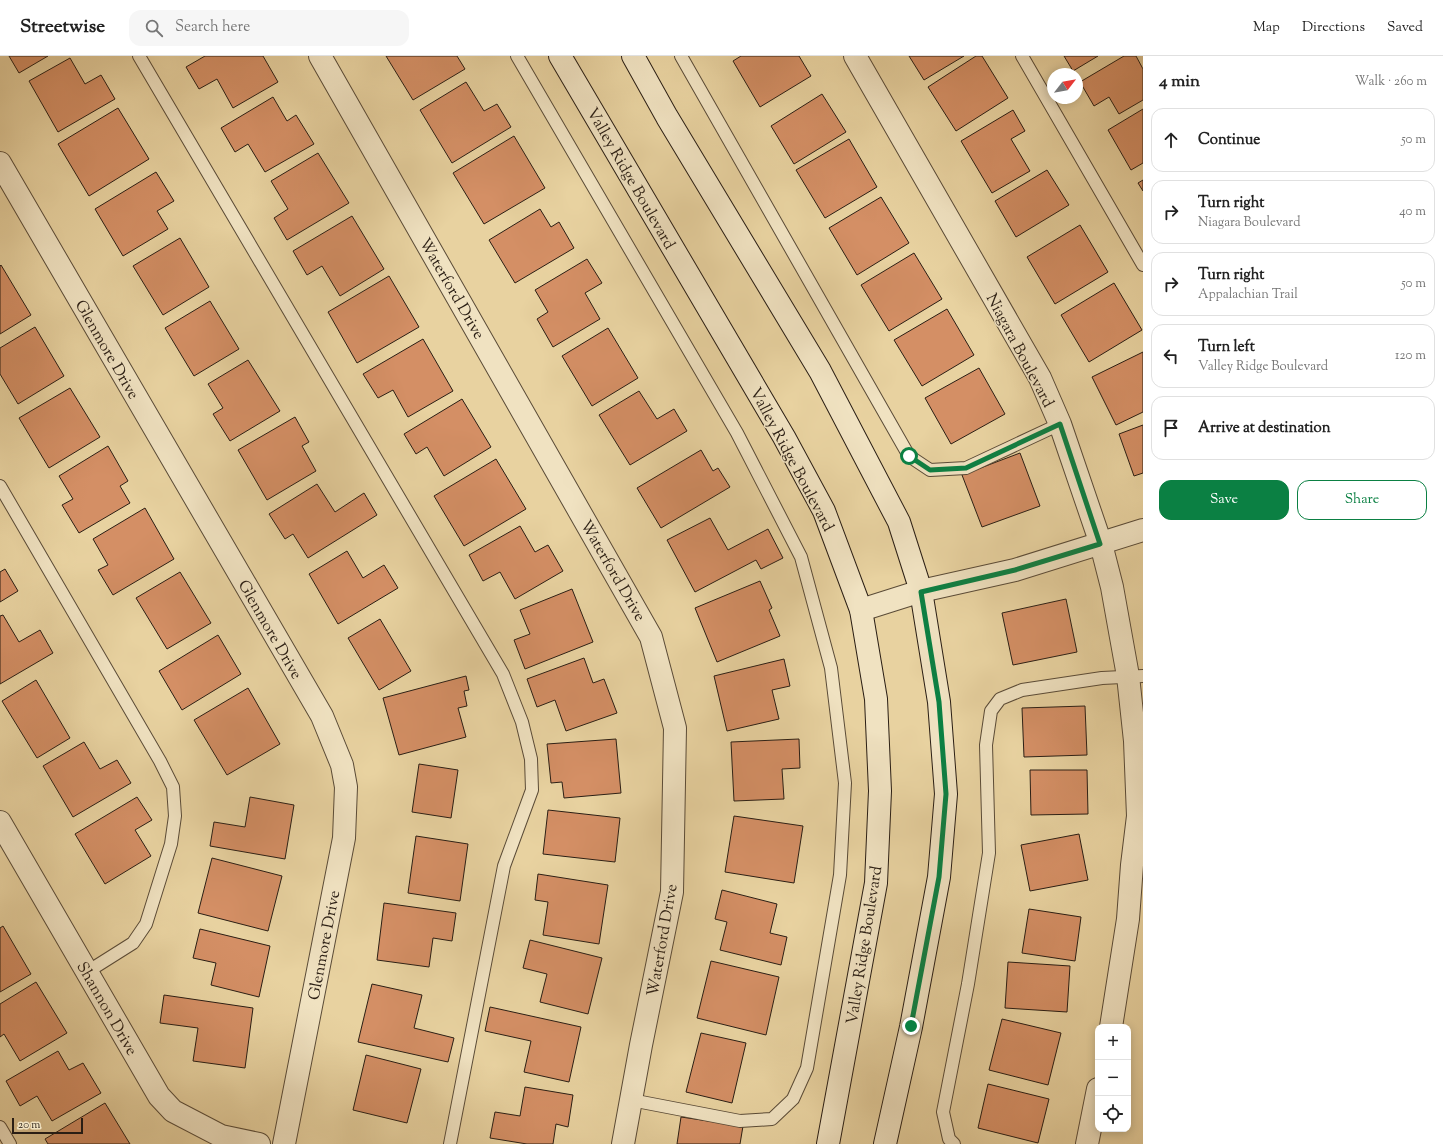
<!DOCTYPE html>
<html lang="en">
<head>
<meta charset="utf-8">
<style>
	body { margin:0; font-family:"Sorts Mill Goudy",serif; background:#f6f6f6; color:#222 }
	.controls { position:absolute; right:12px; bottom:12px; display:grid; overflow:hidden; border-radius:8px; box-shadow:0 2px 10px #0003 }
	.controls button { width:36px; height:36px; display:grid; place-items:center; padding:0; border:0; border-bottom:1px solid #e0e0e0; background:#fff; color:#222; font:20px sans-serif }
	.compass { position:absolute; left:1047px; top:12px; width:36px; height:36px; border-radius:50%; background:#fff; box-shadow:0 2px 10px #0003; rotate:59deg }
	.scale { position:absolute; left:12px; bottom:10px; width:71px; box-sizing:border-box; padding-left:4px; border:2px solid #2a1e14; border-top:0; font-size:11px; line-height:14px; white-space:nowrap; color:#2a1e14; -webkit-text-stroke:3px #f0e2c1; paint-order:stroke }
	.stop { position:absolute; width:12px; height:12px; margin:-9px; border:3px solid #0b8043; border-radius:50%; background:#fff }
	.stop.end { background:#0b8043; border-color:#fff; box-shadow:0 1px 4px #0008 }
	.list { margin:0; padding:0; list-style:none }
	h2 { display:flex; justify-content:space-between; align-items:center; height:52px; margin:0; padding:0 16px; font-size:17px }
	h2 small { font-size:13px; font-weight:400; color:#767676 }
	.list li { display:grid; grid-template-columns:26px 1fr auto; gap:12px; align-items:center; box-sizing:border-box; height:64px; margin:0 8px 8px; padding:0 8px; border:1px solid #e0e0e0; border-radius:12px }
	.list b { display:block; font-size:15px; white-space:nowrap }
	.list p { margin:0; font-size:13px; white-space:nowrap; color:#767676 }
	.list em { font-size:13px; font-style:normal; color:#767676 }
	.actions { display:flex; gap:8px; padding:12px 16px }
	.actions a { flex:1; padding:9px 0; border:1px solid #0b8043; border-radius:12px; text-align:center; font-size:14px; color:#0b8043 }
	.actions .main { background:#0b8043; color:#fff }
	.icon { flex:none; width:22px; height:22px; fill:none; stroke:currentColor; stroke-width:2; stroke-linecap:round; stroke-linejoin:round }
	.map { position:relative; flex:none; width:1143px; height:1088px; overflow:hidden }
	header { display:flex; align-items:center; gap:24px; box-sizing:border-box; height:56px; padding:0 20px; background:#fff; border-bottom:1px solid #e0e0e0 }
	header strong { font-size:19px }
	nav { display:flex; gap:22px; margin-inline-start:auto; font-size:14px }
	.search { width:280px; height:36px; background:#f6f6f6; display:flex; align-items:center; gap:10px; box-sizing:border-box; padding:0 14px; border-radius:12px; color:#767676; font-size:15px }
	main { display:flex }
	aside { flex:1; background:#fff }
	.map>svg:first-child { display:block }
	.building { fill:#d48f65; stroke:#2a1e14 }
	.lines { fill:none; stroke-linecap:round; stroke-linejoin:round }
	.service-casing { stroke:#5a4b37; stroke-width:14 }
	.minor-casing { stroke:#5a4b37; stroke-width:24 }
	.secondary-casing { stroke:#2a1e14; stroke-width:24 }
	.service { stroke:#f0e2c1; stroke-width:12 }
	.minor { stroke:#f0e2c1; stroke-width:22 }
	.secondary { stroke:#f0e2c1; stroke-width:22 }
	.route { stroke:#0b8043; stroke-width:5 }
	.labels { text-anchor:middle; stroke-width:3; stroke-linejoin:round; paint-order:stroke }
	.street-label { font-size:16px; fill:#2a1e14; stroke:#f0e2c1 }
</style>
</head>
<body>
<header>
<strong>Streetwise</strong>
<div class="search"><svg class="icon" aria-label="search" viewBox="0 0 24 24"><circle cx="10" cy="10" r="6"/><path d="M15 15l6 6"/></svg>Search here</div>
<nav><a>Map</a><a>Directions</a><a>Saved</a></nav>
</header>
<main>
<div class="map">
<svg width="1143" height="1088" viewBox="0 0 1143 1088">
	<rect width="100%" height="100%" fill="#e8d2a0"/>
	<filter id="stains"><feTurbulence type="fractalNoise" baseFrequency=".005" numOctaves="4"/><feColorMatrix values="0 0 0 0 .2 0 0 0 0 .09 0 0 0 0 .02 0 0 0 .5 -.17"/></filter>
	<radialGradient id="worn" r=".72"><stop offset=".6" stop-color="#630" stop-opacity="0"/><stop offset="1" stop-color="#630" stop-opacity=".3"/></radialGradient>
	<!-- building -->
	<g class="building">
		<path d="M9 0H48L19 17Z"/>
		<path d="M205 0H263L278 26 233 52 217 23 199 33 186 11Z"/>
		<path d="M386 0H457L465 13 413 44Z"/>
		<path d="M741 0H799L811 20 760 51 733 5Z"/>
		<path d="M909 0H964L924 24Z"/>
		<path d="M976 0H982L1008 42 956 75 928 31Z"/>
		<path d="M1064 0H1098L1073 15Z"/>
		<path d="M1124 0H1136L1143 13V44L1119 58 1109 41 1094 50 1080 26Z"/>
		<path d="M70 2 85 28 101 19 115 43 58 76 29 25Z"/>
		<path d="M466 26 484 55 497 48 511 71 452 107 420 54Z"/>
		<path d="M822 38 846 76 794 108 771 70Z"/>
		<path d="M273 41 287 65 296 59 314 88 265 116 248 88 235 96 221 72Z"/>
		<path d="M118 52 149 103 89 140 58 88Z"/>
		<path d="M1143 53V107L1131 114 1108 74Z"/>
		<path d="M1013 54 1025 75 1011 83 1030 115 992 137 961 85Z"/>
		<path d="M514 80 545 132 484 168 453 117Z"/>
		<path d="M849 83 877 131 825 162 796 114Z"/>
		<path d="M318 97 349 147 287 184 274 162 288 153 271 125Z"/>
		<path d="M1047 114 1069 149 1016 181 995 145Z"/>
		<path d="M156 116 174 145 157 155 168 173 123 200 95 153Z"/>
		<path d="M1143 124V135L1138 127Z"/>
		<path d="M881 141 909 187 857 219 829 172Z"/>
		<path d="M540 153 551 171 559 166 574 192 515 227 489 184Z"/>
		<path d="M352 160 384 213 340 240 322 210 307 219 293 195Z"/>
		<path d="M1080 169 1108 216 1055 248 1027 201Z"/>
		<path d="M180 182 209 231 163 259 133 210Z"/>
		<path d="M914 197 942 243 889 275 861 229Z"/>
		<path d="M587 203 602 227 585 237 600 263 553 291 537 263 548 256 535 234Z"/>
		<path d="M1 209 31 259 0 278V210Z"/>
		<path d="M389 220 419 271 357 307 328 256Z"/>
		<path d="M1114 227 1142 274 1089 306 1061 259Z"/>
		<path d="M210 245 239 293 194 320 165 272Z"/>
		<path d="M947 253 974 299 922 330 894 284Z"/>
		<path d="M35 271 64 320 18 348 0 318V292Z"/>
		<path d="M608 272 638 322 592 350 562 300Z"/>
		<path d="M423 283 453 335 408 361 393 334 378 342 363 318Z"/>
		<path d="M1143 296V356L1116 369 1092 321Z"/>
		<path d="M248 304 280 355 230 385 213 358 223 352 208 328Z"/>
		<path d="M979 312 1005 358 951 388 925 342Z"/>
		<path d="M70 332 100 381 49 412 19 362Z"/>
		<path d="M639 335 657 363 674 353 687 375 630 409 599 359Z"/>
		<path d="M462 343 491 391 444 420 427 391 416 398 404 378Z"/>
		<path d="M295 361 309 386 302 390 316 415 267 444 238 394Z"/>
		<path d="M1143 369V417L1134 420 1119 378Z"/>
		<path d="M108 390 128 425 120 430 130 447 79 477 62 449 73 443 59 420Z"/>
		<path d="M701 394 713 415 718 412 730 431 661 472 637 432Z"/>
		<path d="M1020 397 1040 450 982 471 962 419Z"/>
		<path d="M496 403 526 453 464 490 434 440Z"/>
		<path d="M317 428 335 456 364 437 377 459 308 502 293 478 285 483 269 458Z"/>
		<path d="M145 452 174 503 113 539 98 514 108 509 93 483Z"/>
		<path d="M710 462 728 494 768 473 783 502 761 513 756 504 695 536 667 484Z"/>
		<path d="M520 470 535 496 548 489 563 515 515 543 500 516 483 525 469 499Z"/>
		<path d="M347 495 363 522 384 509 398 532 338 568 309 518Z"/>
		<path d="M5 513 18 535 0 546V516Z"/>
		<path d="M180 516 211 567 167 593 136 542Z"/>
		<path d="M760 525 772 552 769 554 780 580 717 606 695 552Z"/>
		<path d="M572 533 593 586 525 613 514 584 530 578 520 554Z"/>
		<path d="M1066 543 1077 596 1013 609 1002 557Z"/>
		<path d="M3 559 19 586 40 574 53 597 0 628V560Z"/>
		<path d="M380 563 411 615 379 634 348 582Z"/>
		<path d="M218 579 241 618 182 654 159 615Z"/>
		<path d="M584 602 593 627 604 623 617 657 566 675 555 644 537 651 527 623Z"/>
		<path d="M784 603 790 630 772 634 779 663 727 675 714 620Z"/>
		<path d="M466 620 469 634 464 635 467 650 458 652 466 681 399 699 383 642Z"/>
		<path d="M36 624 70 682 37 702 2 645Z"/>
		<path d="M248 632 280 688 227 719 194 664Z"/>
		<path d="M1085 650 1087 699 1024 701 1022 652Z"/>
		<path d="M616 683 621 737 564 742 562 726 551 727 547 688Z"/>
		<path d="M799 683 800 712 782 713 784 743 734 745 731 686Z"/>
		<path d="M84 686 100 713 117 704 131 727 73 761 43 710Z"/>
		<path d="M419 708 458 714 451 762 412 756Z"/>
		<path d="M1030 714H1087L1088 758 1031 759Z"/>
		<path d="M137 741 152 764 135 774 151 800 105 828 75 778Z"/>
		<path d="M250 741 294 749 285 803 210 790 214 766 245 771Z"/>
		<path d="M548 754 620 762 615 806 543 798Z"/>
		<path d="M734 760 803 770 794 827 725 816Z"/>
		<path d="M1079 778 1088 824 1030 835 1021 789Z"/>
		<path d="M416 780 468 788 460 845 408 837Z"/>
		<path d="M212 802 282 820 268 875 198 857Z"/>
		<path d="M538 818 608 829 599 888 543 879 548 846 535 844Z"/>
		<path d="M722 834 777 848 770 877 787 881 781 909 720 894 727 866 715 863Z"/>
		<path d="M384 847 456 857 452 885 433 882 429 911 377 904Z"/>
		<path d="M1029 853 1081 861 1075 905 1022 897Z"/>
		<path d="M3 870 31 918 0 936V872Z"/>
		<path d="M200 873 270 890 259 941 211 929 216 907 193 902Z"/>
		<path d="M530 884 602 902 588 958 540 946 547 918 523 912Z"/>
		<path d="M711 905 779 921 766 979 697 962Z"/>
		<path d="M1008 906 1070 910 1067 956 1005 952Z"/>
		<path d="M36 926 67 977 20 1005 4 978 0 981V948Z"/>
		<path d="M372 928 422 939 414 972 454 982 448 1006 358 986Z"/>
		<path d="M164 939 253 952 245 1012 193 1005 198 972 160 967Z"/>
		<path d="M490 951 581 971 569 1026 524 1016 531 985 485 975Z"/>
		<path d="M1002 963 1061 977 1048 1029 989 1014Z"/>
		<path d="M701 977 746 987 732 1047 686 1036Z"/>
		<path d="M58 995 69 1014 83 1007 101 1037 52 1065 37 1040 20 1050 6 1025Z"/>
		<path d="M366 999 421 1013 407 1067 353 1054Z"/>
		<path d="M988 1028 1049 1043 1038 1087 978 1072Z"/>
		<path d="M525 1031 573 1039 568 1071 556 1068 553 1088H527L490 1082 495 1056 520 1060Z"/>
		<path d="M105 1047 130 1088H48L45 1083Z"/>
		<path d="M681 1061 743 1070 740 1088H677Z"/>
	</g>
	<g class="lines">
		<defs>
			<g id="service">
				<path d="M139 0 503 618 522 666 531 703 532 734 504 810 450 1088"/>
				<path d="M517 0 737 377 801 501 831 612 845 727 840 819 807 1012 793 1043 772 1063 740 1065 631 1044"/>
				<path d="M681 0 909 400 930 414 966 412 1060 368"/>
				<path d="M1022 0 1143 209"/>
				<path d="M0 430 160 705 173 731 175 760 171 788 146 868 133 887 87 916"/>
				<path d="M0 1071 10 1088"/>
				<path d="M954 1088 949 1083 943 1056 968 928 989 797 986 689 991 655 1000 643 1022 634 1102 622 1143 620"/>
			</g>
			<g id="minor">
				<path d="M320 0 651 581 675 672 672 836 641 989 623 1088"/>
				<path d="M855 0 1040 322 1060 368 1101 488 1112 531 1128 620 1135 685 1138 760 1132 809 1128 863 1111 971"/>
				<path d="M0 107 322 660 342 709 346 731 344 782 284 1088"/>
				<path d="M861 554 921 535 1015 514 1143 474"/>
				<path d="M0 766 159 1040 173 1055 221 1080 259 1088"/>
				<path d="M1087 1088 1098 1033"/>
			</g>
			<g id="secondary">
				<path d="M560 0 784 381 824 455 861 554 876 643 880 735 876 827 828 1088"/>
				<path d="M633 0 667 61 820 315 899 466 921 535 939 646 946 738 939 821 911 971 885 1088"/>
			</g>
		</defs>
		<!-- service casing -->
		<use href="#service" class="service-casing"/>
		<!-- minor casing -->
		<use href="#minor" class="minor-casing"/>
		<!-- secondary casing -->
		<use href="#secondary" class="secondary-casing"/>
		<!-- service -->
		<use href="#service" class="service"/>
		<!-- minor -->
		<use href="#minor" class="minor"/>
		<!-- secondary -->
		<use href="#secondary" class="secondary"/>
	</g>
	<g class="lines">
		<!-- route -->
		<path class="route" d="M909 400 930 414 966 412 1060 368 1100 488 1015 514 921 536 939 646 946 738 939 821 911 970"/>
	</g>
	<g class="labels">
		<!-- street labels -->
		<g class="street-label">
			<text transform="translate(632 122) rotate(60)" y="6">Valley Ridge Boulevard</text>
			<text transform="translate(453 232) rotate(60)" y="6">Waterford Drive</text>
			<text transform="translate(108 293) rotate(60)" y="6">Glenmore Drive</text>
			<text transform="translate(1021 294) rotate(62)" y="6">Niagara Boulevard</text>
			<text transform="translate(793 403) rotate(62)" y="6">Valley Ridge Boulevard</text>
			<text transform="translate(614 514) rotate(60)" y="6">Waterford Drive</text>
			<text transform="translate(271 573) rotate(60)" y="6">Glenmore Drive</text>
			<text transform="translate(661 884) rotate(-80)" y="6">Waterford Drive</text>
			<text transform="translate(323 889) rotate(-79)" y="6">Glenmore Drive</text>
			<text transform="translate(863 889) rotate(-81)" y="6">Valley Ridge Boulevard</text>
			<text transform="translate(108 952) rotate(60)" y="6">Shannon Drive</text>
		</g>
	</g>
	<rect width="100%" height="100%" filter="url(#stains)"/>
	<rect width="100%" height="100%" fill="url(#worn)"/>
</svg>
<div class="controls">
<button>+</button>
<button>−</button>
<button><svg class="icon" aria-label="locate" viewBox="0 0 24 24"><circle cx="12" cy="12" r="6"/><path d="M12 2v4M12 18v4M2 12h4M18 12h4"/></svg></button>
</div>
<svg class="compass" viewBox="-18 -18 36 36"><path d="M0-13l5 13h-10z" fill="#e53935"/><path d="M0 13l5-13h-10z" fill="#767676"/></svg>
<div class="scale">20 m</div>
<div class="stop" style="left:909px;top:400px"></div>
<div class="stop end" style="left:911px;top:970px"></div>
</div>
<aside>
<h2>4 min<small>Walk · 260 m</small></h2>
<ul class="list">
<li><svg class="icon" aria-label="ahead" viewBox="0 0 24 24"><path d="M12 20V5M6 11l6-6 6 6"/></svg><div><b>Continue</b></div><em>50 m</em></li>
<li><svg class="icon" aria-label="right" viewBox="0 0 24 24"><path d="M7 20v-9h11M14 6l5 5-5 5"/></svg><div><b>Turn right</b><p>Niagara Boulevard</p></div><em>40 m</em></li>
<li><svg class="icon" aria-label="right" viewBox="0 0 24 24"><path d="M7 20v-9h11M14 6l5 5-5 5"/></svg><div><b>Turn right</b><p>Appalachian Trail</p></div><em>50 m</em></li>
<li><svg class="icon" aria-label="left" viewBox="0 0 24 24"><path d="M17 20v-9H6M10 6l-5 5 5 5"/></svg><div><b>Turn left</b><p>Valley Ridge Boulevard</p></div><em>120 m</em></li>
<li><svg class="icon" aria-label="arrive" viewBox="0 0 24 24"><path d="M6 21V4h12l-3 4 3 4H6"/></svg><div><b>Arrive at destination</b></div></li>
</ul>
<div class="actions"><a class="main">Save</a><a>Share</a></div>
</aside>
</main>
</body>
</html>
